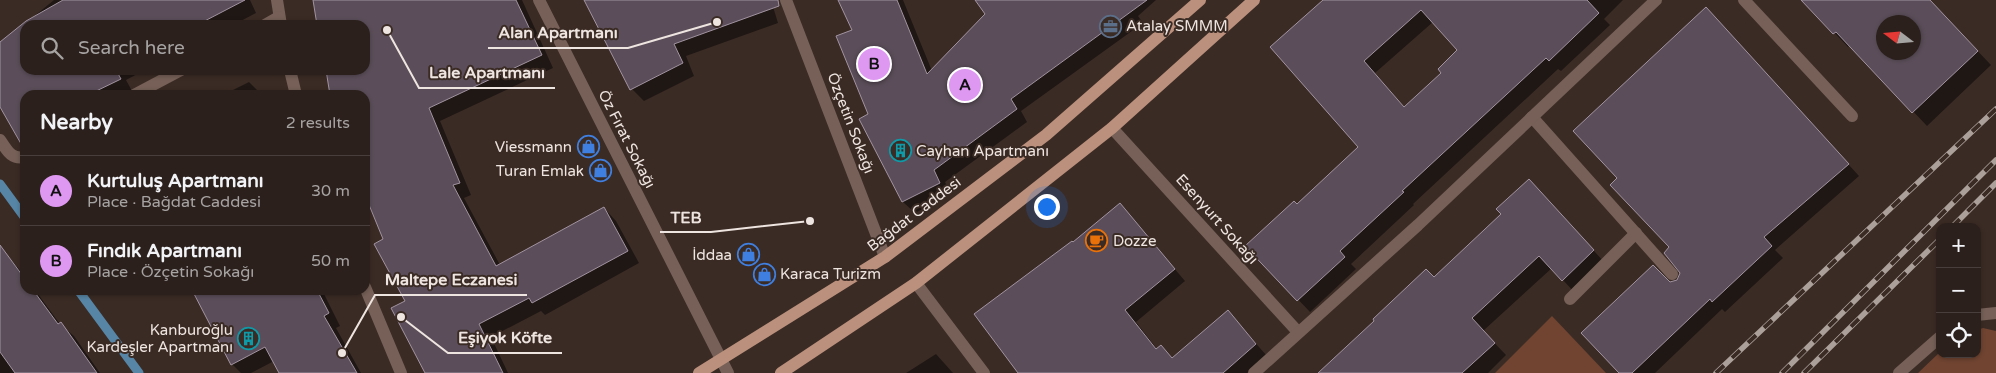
<!DOCTYPE html>
<html lang="en">
<head>
<meta charset="utf-8">
<style>
	body { margin:0; font-family:"Varela Round",sans-serif; background:#342825; color:#f1f3f6 }
	.controls { position:absolute; right:15px; bottom:15px; display:grid; overflow:hidden; border-radius:10px; box-shadow:0 1px 4px #0004 }
	.controls button { width:45px; height:45px; display:grid; place-items:center; padding:0; border:0; border-bottom:1px solid #483e3b; background:#2c201c; color:#f1f3f6; font:25px sans-serif }
	.compass { position:absolute; left:1876px; top:15px; width:45px; height:45px; border-radius:50%; background:#2c201c; box-shadow:0 1px 4px #0004; rotate:286deg }
	.you { position:absolute; left:1046px; top:206px; width:18px; height:18px; margin:-12px; border:4px solid #fff; border-radius:50%; background:#1a73e8; box-shadow:0 0 0 8px #1a73e833 }
	.badge { display:grid; place-items:center; width:32px; height:32px; border-radius:50%; background:#de98f2; color:#111; font-size:16px; font-weight:700 }
	.pin { position:absolute; translate:-50% -50%; border:2px solid #fff; box-shadow:0 1px 5px #0006 }
	.list { margin:0; padding:0; list-style:none }
	h2 { display:flex; justify-content:space-between; align-items:center; height:65px; margin:0; padding:0 20px; font-size:21px }
	h2 small { font-size:16px; font-weight:400; color:#a6a3a3 }
	.list li { display:grid; grid-template-columns:32px 1fr auto; gap:15px; align-items:center; box-sizing:border-box; height:70px; padding:0 20px; border-top:1px solid #483e3b }
	.list b { display:block; font-size:19px; white-space:nowrap }
	.list p { margin:0; font-size:16px; white-space:nowrap; color:#a6a3a3 }
	.list em { font-size:16px; font-style:normal; color:#a6a3a3 }
	.icon { flex:none; width:28px; height:28px; fill:none; stroke:currentColor; stroke-width:2; stroke-linecap:round; stroke-linejoin:round }
	.map { position:relative; flex:none; width:1996px; height:373px; overflow:hidden }
	.search { position:absolute; background:#2c201c; box-shadow:0 1px 4px #0004; left:20px; top:20px; width:350px; height:55px; display:flex; align-items:center; gap:12px; box-sizing:border-box; padding:0 18px; border-radius:15px; color:#a6a3a3; font-size:19px }
	.panel { position:absolute; background:#2c201c; box-shadow:0 1px 4px #0004; left:20px; top:90px; width:350px; height:205px; border-radius:15px }
	.map>svg:first-child { display:block }
	.green { fill:#704431 }
	.shadow { fill:#0007; fill-rule:evenodd }
	.lines { fill:none; stroke-linecap:round; stroke-linejoin:round }
	.stream { stroke:#5785a5; stroke-width:9 }
	.building { fill:#5b4e5a; stroke:#a293a1; fill-rule:evenodd }
	.minor { stroke:#766057; stroke-width:12 }
	.major { stroke:#bb907c; stroke-width:12 }
	.rail-casing { stroke:#aca09b; stroke-width:5.5 }
	.rail { stroke:#3b2b25; stroke-width:4; stroke-dasharray:11; stroke-linecap:butt }
	.labels { text-anchor:middle; stroke-width:4; stroke-linejoin:round; paint-order:stroke }
	.poi-label { font-size:15px; fill:#efe5e0; stroke:#3b2b25; text-anchor:start }
	.street-label { font-size:15px; fill:#efe5e0; stroke:#3b2b25 }
	.leader { fill:none; stroke:#efe5e0; stroke-width:2 }
	.callout-dot { fill:#efe5e0; stroke:#3b2b25; stroke-width:2 }
	.callout-label { font-size:16px; text-anchor:middle; font-weight:bold; fill:#efe5e0; stroke:#3b2b25; stroke-width:4; stroke-linejoin:round; paint-order:stroke }
</style>
</head>
<body>
<div class="map">
<svg width="1996" height="373" viewBox="0 0 1996 373">
	<rect width="100%" height="100%" fill="#3b2b25"/>
	<!-- green -->
	<g class="green">
		<path d="M1552 316 1606 373H1495Z"/>
		<path d="M1983 328 1996 331V373H1918L1940 352V354H1977V330Z"/>
	</g>
	<!-- shadow -->
	<g class="shadow">
		<path d="M54 0H250L256 13 233 25H25V70H145L126 80 132 91 125 95H25V140L15 130 0 104V44Z"/>
		<path d="M314 0H522L553 68 440 121 471 195 464 198 500 265 604 208 616 221 639 263 545 315 541 311 491 337 508 373H440L406 302 365 191V95H327L325 92 331 90 327 70H365V25H319Z"/>
		<path d="M586 0H771L778 23 686 56 694 76 644 101 632 89Z"/>
		<path d="M839 0H903L932 71 986 14 976 0H1156L1138 16 1143 23 1021 111 1027 122 945 182 951 194 915 213 903 202 861 120 870 115 854 31Z"/>
		<path d="M1324 0H1623L1604 19 1610 25 1561 71 1558 69 1413 204 1414 205 1351 264 1356 269 1310 312 1247 246 1297 206 1360 147ZM1433 22 1458 51 1443 73 1405 108 1375 73Z"/>
		<path d="M1803 0H1929L1991 65 1927 126 1850 45 1848 47ZM1884 22H1914V52H1884Z"/>
		<path d="M1717 20 1859 176 1775 250 1783 258 1725 312 1722 309 1655 373H1621L1670 283 1679 281 1681 272 1671 247 1619 178Z"/>
		<path d="M249 82 262 95H223Z"/>
		<path d="M1541 193 1605 263 1574 292 1552 268 1483 331 1506 355 1488 373H1324L1434 278Z"/>
		<path d="M1120 205 1185 281 1136 322 1157 349 1161 346 1173 359 1228 312 1267 356 1247 373H1019L1073 244Z"/>
		<path d="M0 247 25 276V290H35L60 324 74 336 100 373H0Z"/>
		<path d="M197 290H322L340 326 336 328 361 373H281L274 361 251 373H241L232 364Z"/>
		<path d="M936 354 953 373H906Z"/>
	</g>
	<g class="lines">
		<!-- stream -->
		<g class="stream">
			<path d="M0 184 25 218"/>
			<path d="M78 290 139 373"/>
		</g>
	</g>
	<!-- building -->
	<g class="building">
		<path d="M63 0H245L197 25H25V70H116L121 79 88 95H25L24 149 0 107V42L26 21Z"/>
		<path d="M313 0H516L542 55 429 108 460 183 453 185 496 266 604 207 628 251 532 303 529 298 479 324 503 373H425L391 308 405 301 374 244 383 239 365 195V95H330L326 70H365V25H317Z"/>
		<path d="M584 0H778L779 6 674 44 683 63 630 90Z"/>
		<path d="M838 0H897L927 74 985 14 975 0H1147L1011 99 1017 109 934 170 940 183 902 202 859 119 868 114 836 36 852 30Z"/>
		<path d="M1323 0H1587L1599 13 1549 61 1546 58 1402 191 1404 192 1340 251 1345 257 1297 301 1245 246 1294 201 1297 204 1358 147 1270 47ZM1421 10 1457 50 1438 69 1441 73 1404 107 1364 61Z"/>
		<path d="M1801 0H1930L1978 51 1912 113 1836 32 1833 34ZM1884 22H1914V52H1884Z"/>
		<path d="M1706 7 1849 164 1764 237 1772 246 1712 302 1710 299 1632 373H1619L1581 333 1653 265 1670 282 1677 280 1680 273 1664 253 1669 247 1610 185 1617 178 1573 131Z"/>
		<path d="M1529 179 1594 250 1562 281 1539 256 1472 318 1495 343 1462 373H1318L1374 321 1373 319 1426 269 1434 277 1501 214 1496 209Z"/>
		<path d="M1120 203 1175 269 1125 310 1156 349 1161 345 1172 358 1228 310 1256 344 1223 373H1018L974 314 1072 241 1073 242Z"/>
		<path d="M0 245 25 279V290H33L58 324 61 322 97 373H15L0 352Z"/>
		<path d="M192 290H317L329 313 324 316 357 373H279L265 347 231 365Z"/>
	</g>
	<g class="lines">
		<!-- minor -->
		<g class="minor">
			<path d="M277 0 281 25"/>
			<path d="M539 0 728 373"/>
			<path d="M786 0 885 257"/>
			<path d="M1744 0 1852 116"/>
			<path d="M265 25 279 17"/>
			<path d="M290 70 296 95"/>
			<path d="M134 95 181 70"/>
			<path d="M1532 117 1672 274"/>
			<path d="M1112 128 1298 332"/>
			<path d="M0 140C7 150 11 160 25 157"/>
			<path d="M916 283 984 373"/>
			<path d="M365 287 401 373"/>
			<path d="M1570 299 1636 233"/>
			<path d="M1977 315 1996 313"/>
			<path d="M1254 373 1418 225 1656 0"/>
			<path d="M1899 373 1940 337"/>
		</g>
		<!-- major -->
		<g class="major">
			<path d="M699 373 885 257 1046 135 1200 0"/>
			<path d="M781 373 916 283 1112 128 1254 0"/>
		</g>
		<defs>
			<g id="rail">
				<path d="M1952 227 1996 183"/>
				<path d="M1716 373 1996 109"/>
				<path d="M1782 373 1996 160"/>
				<path d="M1804 373 1940 239"/>
			</g>
		</defs>
		<!-- rail casing -->
		<use href="#rail" class="rail-casing"/>
		<!-- rail -->
		<use href="#rail" class="rail"/>
	</g>
	<!-- icons -->
	<defs>
		<symbol id="office-ring" viewBox="-11 -11 22 22"><circle r="9.5" fill="#3b2b25" stroke="#5c6f8a" stroke-width="1.5"/><path d="M-6-3h4V-5.5h4V-3h4V5H-6ZM-1-4.5V-3h2v-1.5ZM-6 0V1H6V0Z" fill="#5c6f8a"/></symbol>
		<symbol id="shop-ring" viewBox="-11 -11 22 22"><circle r="9.5" fill="#3b2b25" stroke="#3f7fe0" stroke-width="1.5"/><path d="M-5-2.5h2.3a2.7 3.5 0 0 1 5.4 0H5L5.5 6h-11ZM-1.5-2.5h3a1.5 2.3 0 0 0-3 0Z" fill="#3f7fe0"/></symbol>
		<symbol id="building-ring" viewBox="-11 -11 22 22"><circle r="9.5" fill="#3b2b25" stroke="#0f9aa8" stroke-width="1.5"/><path d="M-4-6H4V6H1V3H-1V6H-4ZM-2.5-4.3h1.7v1.8h-1.7ZM.8-4.3h1.7v1.8H.8ZM-2.5-1h1.7V.8h-1.7ZM.8-1h1.7V.8H.8Z" fill="#0f9aa8"/></symbol>
		<symbol id="cafe-ring" viewBox="-11 -11 22 22"><circle r="9.5" fill="#3b2b25" stroke="#e8710a" stroke-width="1.5"/><path d="M-5.5-4.5H6V0H3Q3 3.5 0 3.5H-2.5Q-5.5 3.5-5.5 0ZM3-3.2v2h1.7v-2ZM-6 4.5H4V6H-6Z" fill="#e8710a"/></symbol>
	</defs>
	<g fill-rule="evenodd">
		<use href="#office-ring" x="1098" y="14" width="25" height="25"/>
		<use href="#shop-ring" x="576" y="134" width="25" height="25"/>
		<use href="#building-ring" x="888" y="138" width="25" height="25"/>
		<use href="#shop-ring" x="588" y="158" width="25" height="25"/>
		<use href="#cafe-ring" x="1084" y="228" width="25" height="25"/>
		<use href="#shop-ring" x="736" y="242" width="25" height="25"/>
		<use href="#shop-ring" x="752" y="262" width="25" height="25"/>
		<use href="#building-ring" x="236" y="326" width="25" height="25"/>
	</g>
	<g class="labels">
		<!-- poi labels -->
		<g class="poi-label">
			<text x="1126" y="31">Atalay SMMM</text>
			<text x="572" y="152" text-anchor="end">Viessmann</text>
			<text x="916" y="156">Cayhan Apartmanı</text>
			<text x="584" y="176" text-anchor="end">Turan Emlak</text>
			<text x="1113" y="246">Dozze</text>
			<text x="732" y="260" text-anchor="end">İddaa</text>
			<text x="780" y="279">Karaca Turizm</text>
			<text x="233" y="335" text-anchor="end">Kanburoğlu<tspan x="233" dy="17">Kardeşler Apartmanı</tspan></text>
		</g>
		<!-- street labels -->
		<g class="street-label">
			<text transform="translate(851 123) rotate(69)" y="5">Özçetin Sokağı</text>
			<text transform="translate(627 139) rotate(63)" y="5">Öz Fırat Sokağı</text>
			<text transform="translate(914 214) rotate(-37)" y="5">Bağdat Caddesi</text>
			<text transform="translate(1217 219) rotate(48)" y="5">Esenyurt Sokağı</text>
		</g>
	</g>
	<!-- callouts -->
	<path class="leader" d="M717 22L628 48H488M387 30L419 88H555M810 221L711 232H660M342 353L375 295H527M401 317L448 353H562"/>
	<g class="callout-dot">
		<circle cx="717" cy="22" r="5"/>
		<circle cx="387" cy="30" r="5"/>
		<circle cx="810" cy="221" r="5"/>
		<circle cx="342" cy="353" r="5"/>
		<circle cx="401" cy="317" r="5"/>
	</g>
	<g class="callout-label">
		<text x="558" y="38">Alan Apartmanı</text>
		<text x="487" y="78">Lale Apartmanı</text>
		<text x="686" y="223">TEB</text>
		<text x="451" y="285">Maltepe Eczanesi</text>
		<text x="505" y="343">Eşiyok Köfte</text>
	</g>
</svg>
<div class="controls">
<button>+</button>
<button>−</button>
<button><svg class="icon" aria-label="locate" viewBox="0 0 24 24"><circle cx="12" cy="12" r="6"/><path d="M12 2v4M12 18v4M2 12h4M18 12h4"/></svg></button>
</div>
<svg class="compass" viewBox="-18 -18 36 36"><path d="M0-13l5 13h-10z" fill="#e53935"/><path d="M0 13l5-13h-10z" fill="#a6a3a3"/></svg>
<div class="you"></div>
<div class="pin badge" style="left:965px;top:85px">A</div>
<div class="pin badge" style="left:874px;top:64px">B</div>
<div class="search"><svg class="icon" aria-label="search" viewBox="0 0 24 24"><circle cx="10" cy="10" r="6"/><path d="M15 15l6 6"/></svg>Search here</div>
<section class="panel">
<h2>Nearby<small>2 results</small></h2>
<ul class="list">
<li><span class="badge">A</span><div><b>Kurtuluş Apartmanı</b><p>Place · Bağdat Caddesi</p></div><em>30 m</em></li>
<li><span class="badge">B</span><div><b>Fındık Apartmanı</b><p>Place · Özçetin Sokağı</p></div><em>50 m</em></li>
</ul>
</section>
</div>
</body>
</html>
